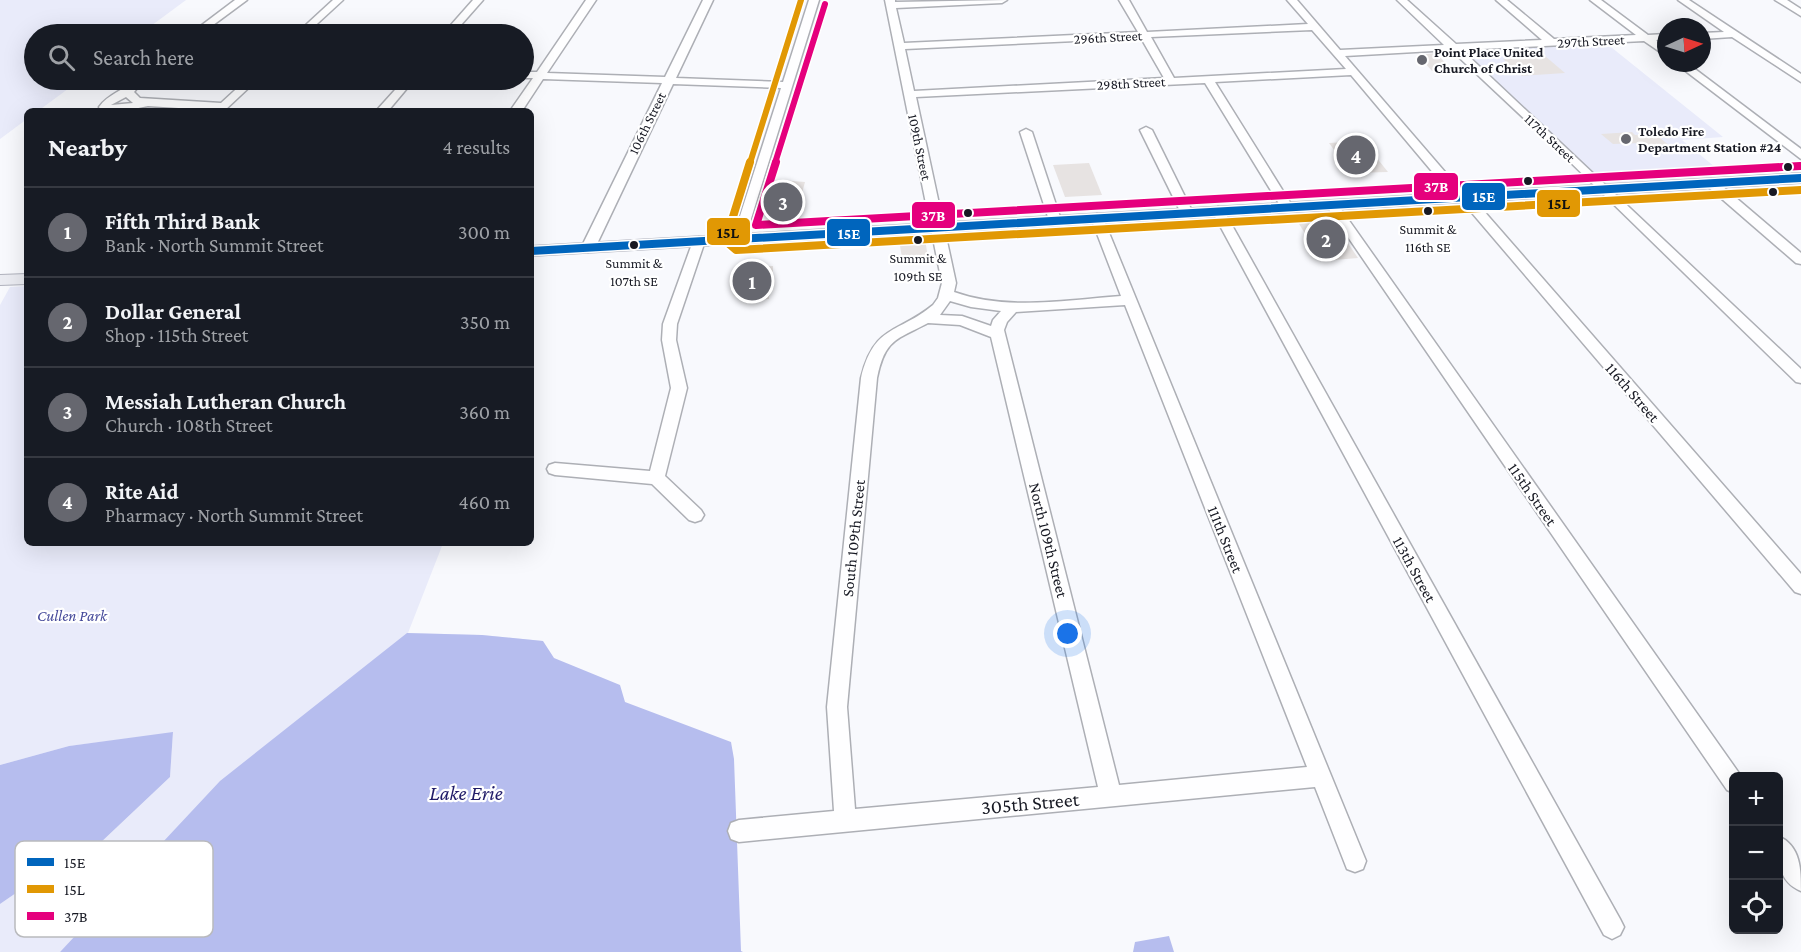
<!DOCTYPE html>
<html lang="en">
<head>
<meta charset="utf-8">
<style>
	body { margin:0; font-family:"Crimson Pro",serif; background:#20242c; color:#f1f3f6 }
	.controls { position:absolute; right:18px; bottom:18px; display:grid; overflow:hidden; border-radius:9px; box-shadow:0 6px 24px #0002 }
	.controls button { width:54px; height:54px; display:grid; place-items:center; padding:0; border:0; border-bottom:2px solid #363941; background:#171b24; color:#f1f3f6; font:30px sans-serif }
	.compass { position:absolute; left:1657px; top:18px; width:54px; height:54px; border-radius:50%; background:#171b24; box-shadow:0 6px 24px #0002; rotate:86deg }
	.you { position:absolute; left:1068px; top:634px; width:21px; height:21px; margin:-15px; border:4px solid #fff; border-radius:50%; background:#1a73e8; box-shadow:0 0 0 9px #1a73e833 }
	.badge { display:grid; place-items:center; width:39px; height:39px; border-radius:50%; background:#66676f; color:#fff; font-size:20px; font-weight:700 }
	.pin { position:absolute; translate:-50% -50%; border:3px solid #fff; box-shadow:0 2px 6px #0006 }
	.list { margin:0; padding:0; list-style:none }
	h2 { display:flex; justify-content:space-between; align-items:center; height:78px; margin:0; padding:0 24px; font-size:26px }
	h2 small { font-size:20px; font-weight:400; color:#9ea1a6 }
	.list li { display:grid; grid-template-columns:39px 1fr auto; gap:18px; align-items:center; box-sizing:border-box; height:90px; padding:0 24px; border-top:2px solid #363941 }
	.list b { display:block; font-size:22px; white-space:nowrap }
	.list p { margin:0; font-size:20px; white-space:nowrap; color:#9ea1a6 }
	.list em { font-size:20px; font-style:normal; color:#9ea1a6 }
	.icon { flex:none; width:33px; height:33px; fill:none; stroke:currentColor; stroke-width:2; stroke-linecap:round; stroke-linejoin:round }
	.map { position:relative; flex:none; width:1801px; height:952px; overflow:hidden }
	.search { position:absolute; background:#171b24; box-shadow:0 6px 24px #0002; left:24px; top:24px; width:510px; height:66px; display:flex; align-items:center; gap:15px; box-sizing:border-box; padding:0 21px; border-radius:33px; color:#9ea1a6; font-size:22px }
	.panel { position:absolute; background:#171b24; box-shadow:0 6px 24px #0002; left:24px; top:108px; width:510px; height:438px; border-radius:9px }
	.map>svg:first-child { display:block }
	.green { fill:#e9ebfa }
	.water { fill:#b6bdee }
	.building { fill:#e7e3e2 }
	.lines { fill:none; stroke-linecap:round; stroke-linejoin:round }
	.minor-casing { stroke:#adafb5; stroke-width:3 }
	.major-casing { stroke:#b0b2bd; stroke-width:2 }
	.minor { fill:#fefeff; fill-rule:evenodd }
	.major { fill:#ebecf2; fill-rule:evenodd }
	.bus-1-casing { stroke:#fff; stroke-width:11 }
	.bus-2-far1-casing { stroke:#fff; stroke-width:9 }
	.bus-2-casing { stroke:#fff; stroke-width:11 }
	.bus-3-far1-casing { stroke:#fff; stroke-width:9 }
	.bus-3-casing { stroke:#fff; stroke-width:11 }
	.bus-1 { stroke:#0065bd; stroke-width:8 }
	.bus-2-far1 { stroke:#e19804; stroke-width:6 }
	.bus-2 { stroke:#e19804; stroke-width:8 }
	.bus-3-far1 { stroke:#e5007d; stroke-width:6 }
	.bus-3 { stroke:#e5007d; stroke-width:8 }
	.poi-dot { fill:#66676f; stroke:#fff; stroke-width:2 }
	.bus-dot { fill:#171923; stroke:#fff; stroke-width:2 }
	.labels { text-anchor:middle; stroke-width:4.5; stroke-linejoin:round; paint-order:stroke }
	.far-street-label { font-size:14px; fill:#171923; stroke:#fff }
	.far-poi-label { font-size:14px; font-weight:bold; fill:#171923; stroke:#fff; text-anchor:start }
	.bus-label { font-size:14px; fill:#171923; stroke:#fff }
	.street-label { font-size:16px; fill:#171923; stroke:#fff }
	.park-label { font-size:16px; font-style:italic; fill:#474b9b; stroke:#fff }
	.near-street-label { font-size:20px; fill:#171923; stroke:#fff }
	.near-water-label { font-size:21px; font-style:italic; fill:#201b68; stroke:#fff }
	.key { fill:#fff; stroke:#b9babd; stroke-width:1.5 }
	.key-label { font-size:16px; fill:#171923 }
	.line-badge { stroke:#fff; stroke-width:2 }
	.badge-label { font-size:16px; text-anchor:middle; font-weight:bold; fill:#fff }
	.pale-badge-label { font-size:16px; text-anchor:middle; font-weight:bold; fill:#111 }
</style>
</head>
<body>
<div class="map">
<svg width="1801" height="952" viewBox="0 0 1801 952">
	<rect width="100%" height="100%" fill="#f8f9fd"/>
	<!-- green -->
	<g class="green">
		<path d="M0 0H186L140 34H34V80H80L38 111H27V119L0 139Z"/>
		<path d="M1606 43 1723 137 1682 140 1726 176 1605 183 1459 49Z"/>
		<path d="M27 286V543H424L442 546 408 633 482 635 543 641 138 870 60 952H0V904L32 882 80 862 170 777 173 733 69 746 0 765V305L10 287Z"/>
	</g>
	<!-- water -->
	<g class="water">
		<path d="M407 633 482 635 543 641 554 658 620 685 625 702 731 742 734 759 741 951 743 952H60L220 781Z"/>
		<path d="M173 732 170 777 80 862 32 882 0 904V765L69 746Z"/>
		<path d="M1169 936 1174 952H1133L1135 942Z"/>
	</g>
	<!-- building -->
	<g class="building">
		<path d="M1436 53 1452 70 1432 71 1418 55Z"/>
		<path d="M1545 56 1565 73 1522 76 1503 59Z"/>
		<path d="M1632 132 1635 135 1655 134 1675 150 1654 151 1643 143 1613 144 1601 134Z"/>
		<path d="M1363 141 1388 172 1351 173 1329 143Z"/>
		<path d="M1089 163 1102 195 1065 197 1053 165Z"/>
		<path d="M780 180 805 182 797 211 778 220 762 208 768 191H777Z"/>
		<path d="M1330 217 1358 258 1322 261 1296 219Z"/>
		<path d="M925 239 929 264 917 265 916 258H902L899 240Z"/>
		<path d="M773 266V286L769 287V299L750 300V287L731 288V276H735V268Z"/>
	</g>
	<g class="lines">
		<defs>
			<g id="minor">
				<path d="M235 0H247L201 34H190Z"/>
				<path d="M333 0H343L306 34H296Z"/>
				<path d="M473 0H483L453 34H443Z"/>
				<path d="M586 0H596L547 73 665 77 703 0H713L676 78 783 82 809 0H819L744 241H734L733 238 781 88 673 84 595 248 588 252 581 248 662 83 543 79 522 111H510L533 78H524V72H537Z"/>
				<path d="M885 0H895V2L1007 0 1002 3 896 8 904 43 1138 32 1119 0H1129L1147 32 1308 24 1287 0H1297L1340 50 1444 45 1397 0H1407L1456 44 1542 40 1496 0H1507L1554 39 1636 35 1590 0H1601L1648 35 1666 34V40H1656L1666 48V56L1644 41 1462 50 1801 369V383L1796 382 1564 156 1451 50 1345 56 1464 194H1469L1801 574V594L1795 592 1461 200H1456L1351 75 1215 82 1293 207 1287 211 1281 207 1205 83 916 97 956 283 954 292C1007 311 1066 300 1121 296L1091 218 1097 214 1103 218 1366 861 1363 869 1355 872 1347 869 1315 787 739 842 731 839 728 831 731 823 739 820 834 811 827 707 861 378C874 324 898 334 933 305L938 298 942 283ZM1312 30 1346 69 1174 78 1151 37ZM1141 38 1164 78 914 91 905 49ZM950 301 971 307 1001 311 993 320 991 326 962 316 940 315ZM1125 305 1307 767 1119 785 1004 330 1007 322 1016 312ZM928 323 960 325 991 337 1098 787 855 809 847 707 877 378C885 339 896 340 928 323Z"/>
				<path d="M1678 0H1689L1801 74V82L1732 37 1702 39V33L1724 32Z"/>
				<path d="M1775 0H1787L1801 9V16Z"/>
				<path d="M1675 63H1687L1801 149V159Z"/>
				<path d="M134 80H144L134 92 140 98 221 103 246 80H257L224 111 148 106 124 111 100 109 99 107C108 94 123 91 134 80ZM126 97 133 103 111 105Z"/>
				<path d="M404 80H414L388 111H376Z"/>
				<path d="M1146 127 1152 130 1193 213 1191 216H1183L1181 213 1140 130Z"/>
				<path d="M1026 129 1032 132 1061 220 1059 223H1051L1049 220 1020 132Z"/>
				<path d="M1711 179 1715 180 1801 253V264L1796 263 1707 186 1705 183Z"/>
				<path d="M1332 201 1336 202 1741 776H1734V793L1727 790 1326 205Z"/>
				<path d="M1218 207 1224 211 1620 919 1624 927 1620 935 1612 939 1604 935 1212 211Z"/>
				<path d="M699 237 705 241 677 324 676 340 687 388 665 476 701 510 704 515 701 520 695 522 689 520 652 484 555 475 549 473 547 469 549 465 555 463 650 471 671 388 662 340 663 324 693 241Z"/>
				<path d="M1778 836C1801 846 1801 870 1801 891 1777 881 1778 858 1778 836Z"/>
			</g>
			<g id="major">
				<path d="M1801 173V183L531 256V246Z"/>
				<path d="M27 274V284L0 285V275Z"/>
			</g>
		</defs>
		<!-- minor casing -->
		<use href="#minor" class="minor-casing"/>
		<!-- major casing -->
		<use href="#major" class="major-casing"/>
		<!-- minor -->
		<use href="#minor" class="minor"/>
		<!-- major -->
		<use href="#major" class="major"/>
		<defs>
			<path id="bus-1" d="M531 251 1801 178"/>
			<path id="bus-2-far1" d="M750 163 801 0"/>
			<path id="bus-2" d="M750 162 727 236 729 244 736 250 1801 190"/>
			<path id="bus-3-far1" d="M775 163 825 4"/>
			<path id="bus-3" d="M776 162 756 225 1800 166"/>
		</defs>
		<!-- bus-1 casing -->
		<use href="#bus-1" class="bus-1-casing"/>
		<!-- bus-2-far1 casing -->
		<use href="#bus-2-far1" class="bus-2-far1-casing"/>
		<!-- bus-2 casing -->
		<use href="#bus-2" class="bus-2-casing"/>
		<!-- bus-3-far1 casing -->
		<use href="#bus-3-far1" class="bus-3-far1-casing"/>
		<!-- bus-3 casing -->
		<use href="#bus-3" class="bus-3-casing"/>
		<!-- bus-1 -->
		<use href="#bus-1" class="bus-1"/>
		<!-- bus-2-far1 -->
		<use href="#bus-2-far1" class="bus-2-far1"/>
		<!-- bus-2 -->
		<use href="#bus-2" class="bus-2"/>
		<!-- bus-3-far1 -->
		<use href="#bus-3-far1" class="bus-3-far1"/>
		<!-- bus-3 -->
		<use href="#bus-3" class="bus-3"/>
	</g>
	<!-- markers -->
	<g class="poi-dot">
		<circle cx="1422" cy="60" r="6"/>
		<circle cx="1626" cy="139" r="6"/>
	</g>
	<g class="bus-dot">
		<circle cx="1788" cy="167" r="5"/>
		<circle cx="1528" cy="181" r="5"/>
		<circle cx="1773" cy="192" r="5"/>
		<circle cx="1428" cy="211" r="5"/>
		<circle cx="968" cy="213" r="5"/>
		<circle cx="918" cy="240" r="5"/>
		<circle cx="634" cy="245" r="5"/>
	</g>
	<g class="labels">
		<!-- far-street labels -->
		<g class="far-street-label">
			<text transform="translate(1108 37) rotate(-3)" y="5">296th Street</text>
			<text transform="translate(1591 41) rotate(-3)" y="5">297th Street</text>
			<text transform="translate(1131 83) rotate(-3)" y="5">298th Street</text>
			<text transform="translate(647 123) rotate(-64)" y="5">106th Street</text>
			<text transform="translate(1550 138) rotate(43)" y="5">117th Street</text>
			<text transform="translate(920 147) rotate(78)" y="5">109th Street</text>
		</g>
		<!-- far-poi labels -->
		<g class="far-poi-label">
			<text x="1434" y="57">Point Place United<tspan x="1434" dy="16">Church of Christ</tspan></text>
			<text x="1638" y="136">Toledo Fire<tspan x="1638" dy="16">Department Station #24</tspan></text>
		</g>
		<!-- bus labels -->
		<g class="bus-label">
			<text x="1428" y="234">Summit &amp;<tspan x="1428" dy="18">116th SE</tspan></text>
			<text x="918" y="263">Summit &amp;<tspan x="918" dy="18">109th SE</tspan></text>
			<text x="634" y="268">Summit &amp;<tspan x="634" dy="18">107th SE</tspan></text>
		</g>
		<!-- street labels -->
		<g class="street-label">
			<text transform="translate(1633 392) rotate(49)" y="6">116th Street</text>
			<text transform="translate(1533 494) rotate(55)" y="6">115th Street</text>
			<text transform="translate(853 538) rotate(-84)" y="6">South 109th Street</text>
			<text transform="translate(1226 539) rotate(68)" y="6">111th Street</text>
			<text transform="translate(1049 540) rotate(76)" y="6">North 109th Street</text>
			<text transform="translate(1415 569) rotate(61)" y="6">113th Street</text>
		</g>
		<!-- park labels -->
		<g class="park-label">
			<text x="72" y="621">Cullen Park</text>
		</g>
		<!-- near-street labels -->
		<g class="near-street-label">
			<text transform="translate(1030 803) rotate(-5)" y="7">305th Street</text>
		</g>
		<!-- near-water labels -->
		<g class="near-water-label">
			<text x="466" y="800">Lake Erie</text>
		</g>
	</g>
	<!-- legend -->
	<rect x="15" y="841" width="198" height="96" rx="9" class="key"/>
	<rect x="27" y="858" width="27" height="8" fill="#0065bd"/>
	<rect x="27" y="885" width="27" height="8" fill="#e19804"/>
	<rect x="27" y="912" width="27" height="8" fill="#e5007d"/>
	<g class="key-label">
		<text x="64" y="868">15E</text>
		<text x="64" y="895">15L</text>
		<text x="64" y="922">37B</text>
	</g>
	<g class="line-badge">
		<rect x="1413" y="172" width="46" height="29" rx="6" fill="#e5007d"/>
		<rect x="1461" y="182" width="45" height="29" rx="6" fill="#0065bd"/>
		<rect x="1536" y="189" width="45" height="29" rx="6" fill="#e19804"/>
		<rect x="911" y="201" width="45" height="28" rx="6" fill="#e5007d"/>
		<rect x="706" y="217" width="45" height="29" rx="6" fill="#e19804"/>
		<rect x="826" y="218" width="45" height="29" rx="6" fill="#0065bd"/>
	</g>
	<g class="badge-label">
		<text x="1436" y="192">37B</text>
		<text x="1484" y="202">15E</text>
		<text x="933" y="221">37B</text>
		<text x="849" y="239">15E</text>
	</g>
	<g class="pale-badge-label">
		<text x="1559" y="209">15L</text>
		<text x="728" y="238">15L</text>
	</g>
</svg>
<div class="controls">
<button>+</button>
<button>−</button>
<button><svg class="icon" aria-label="locate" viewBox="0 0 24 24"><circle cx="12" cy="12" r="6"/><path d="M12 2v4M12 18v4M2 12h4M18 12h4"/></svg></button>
</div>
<svg class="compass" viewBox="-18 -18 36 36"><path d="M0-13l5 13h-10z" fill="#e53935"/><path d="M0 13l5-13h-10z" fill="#9ea1a6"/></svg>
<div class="you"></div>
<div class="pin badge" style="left:752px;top:281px">1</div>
<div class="pin badge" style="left:1326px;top:239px">2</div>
<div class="pin badge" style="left:783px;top:202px">3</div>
<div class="pin badge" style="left:1356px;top:155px">4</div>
<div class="search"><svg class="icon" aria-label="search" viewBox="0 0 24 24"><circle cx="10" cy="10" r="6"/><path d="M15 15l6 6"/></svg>Search here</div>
<section class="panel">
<h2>Nearby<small>4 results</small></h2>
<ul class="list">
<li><span class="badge">1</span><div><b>Fifth Third Bank</b><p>Bank · North Summit Street</p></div><em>300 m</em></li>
<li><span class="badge">2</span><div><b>Dollar General</b><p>Shop · 115th Street</p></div><em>350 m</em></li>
<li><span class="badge">3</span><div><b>Messiah Lutheran Church</b><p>Church · 108th Street</p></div><em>360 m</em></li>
<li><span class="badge">4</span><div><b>Rite Aid</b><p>Pharmacy · North Summit Street</p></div><em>460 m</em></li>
</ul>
</section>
</div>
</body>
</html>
